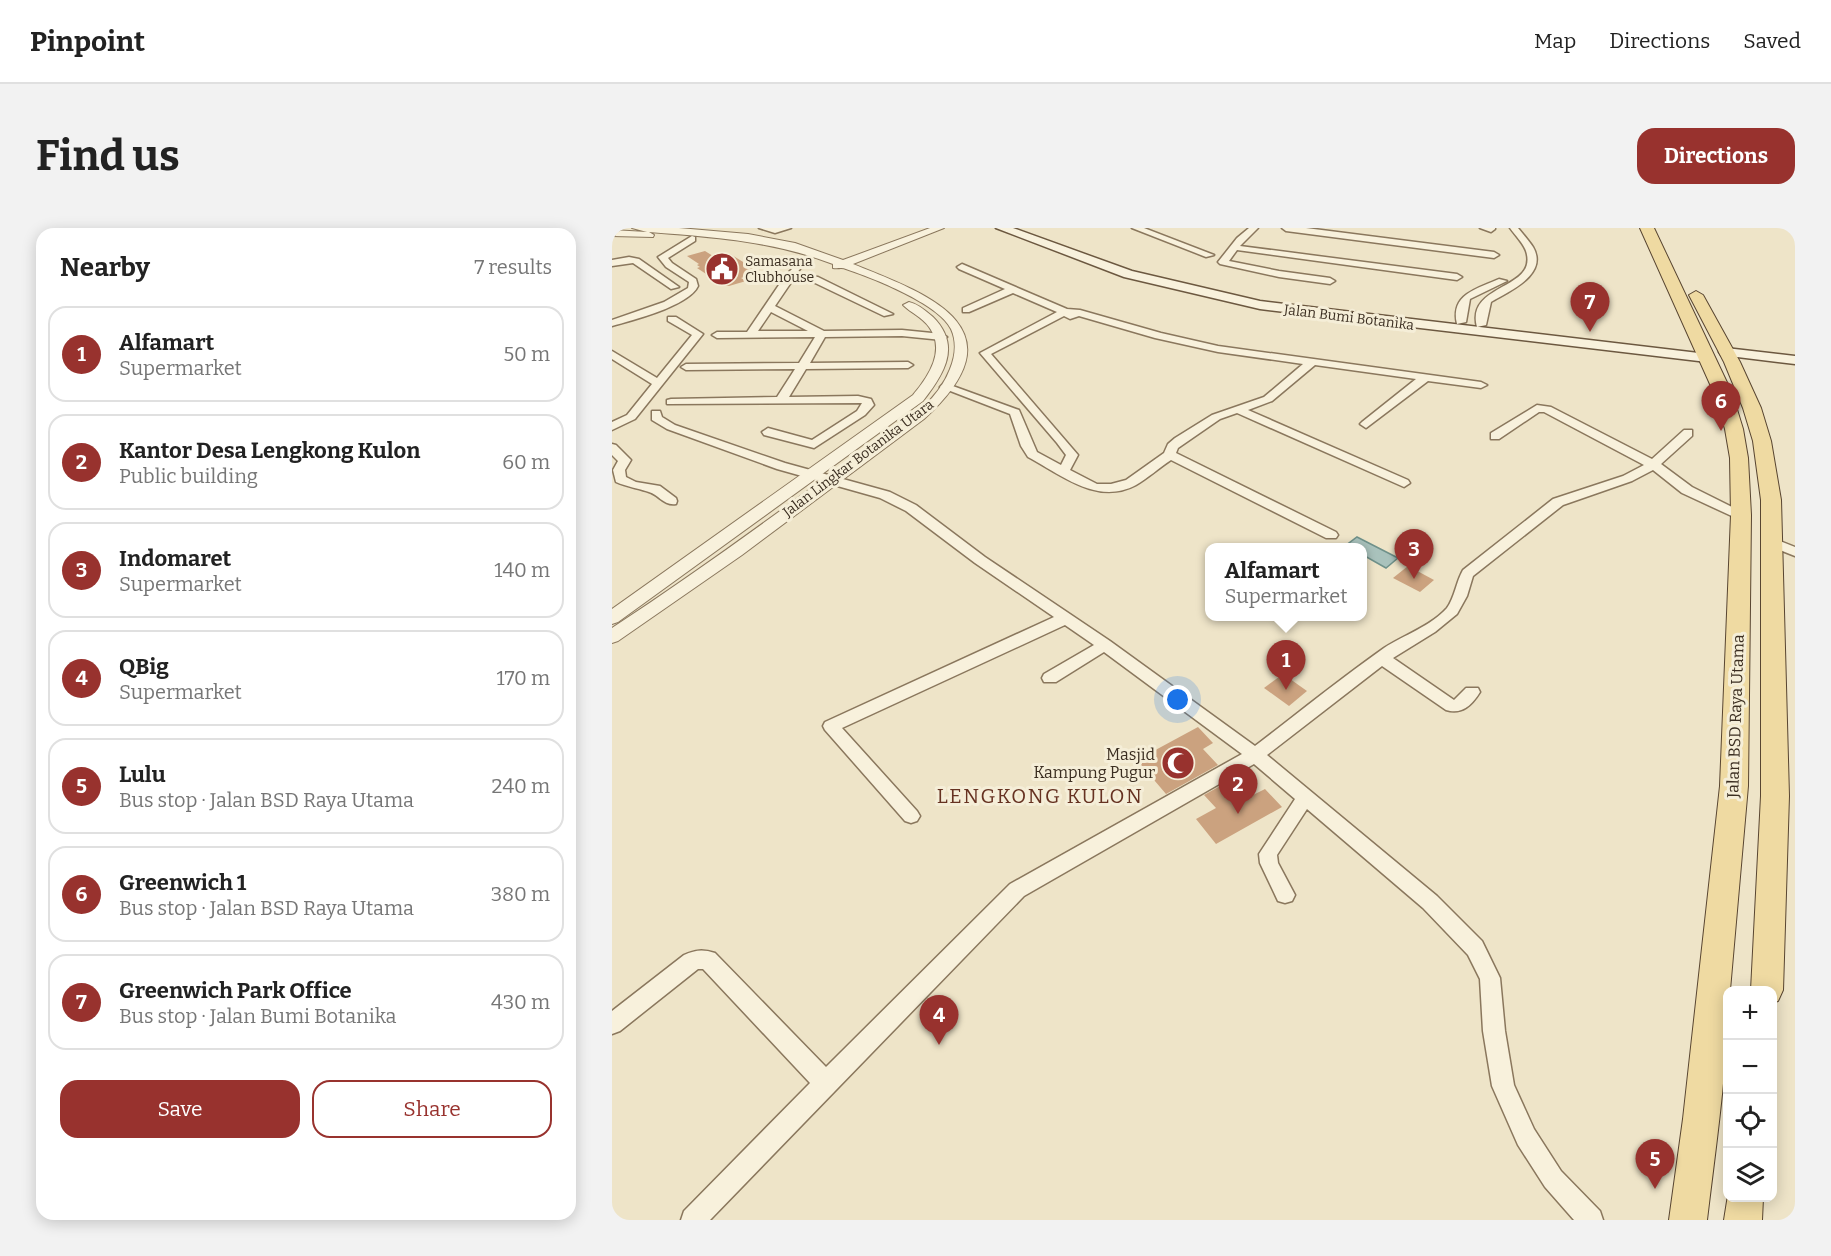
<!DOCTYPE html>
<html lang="en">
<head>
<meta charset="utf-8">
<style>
	body { margin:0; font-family:Bitter,serif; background:#f2f2f2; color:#222 }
	.controls { position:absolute; right:18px; bottom:18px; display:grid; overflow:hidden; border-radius:12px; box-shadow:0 3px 15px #0003 }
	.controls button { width:54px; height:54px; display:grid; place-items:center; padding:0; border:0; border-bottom:2px solid #e0e0e0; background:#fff; color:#222; font:30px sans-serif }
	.you { position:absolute; left:566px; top:472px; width:21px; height:21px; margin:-15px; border:4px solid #fff; border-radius:50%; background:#1a73e8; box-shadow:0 0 0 9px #1a73e833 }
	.badge { display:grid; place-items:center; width:39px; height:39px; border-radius:50%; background:#98322e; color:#fff; font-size:20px; font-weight:700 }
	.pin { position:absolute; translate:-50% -50px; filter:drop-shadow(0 2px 3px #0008) }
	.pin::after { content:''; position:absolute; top:32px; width:21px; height:18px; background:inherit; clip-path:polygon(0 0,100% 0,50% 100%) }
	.popup { position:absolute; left:593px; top:315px; width:162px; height:78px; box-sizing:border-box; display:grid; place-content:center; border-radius:12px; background:#fff; filter:drop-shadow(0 2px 4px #0005); font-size:20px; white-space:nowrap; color:#767676 }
	.popup b { font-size:22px; color:#222 }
	.popup::after { content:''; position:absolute; left:50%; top:100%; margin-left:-12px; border:12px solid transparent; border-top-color:#fff }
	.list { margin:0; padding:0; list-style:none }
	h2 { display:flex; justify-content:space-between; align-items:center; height:78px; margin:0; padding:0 24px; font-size:26px }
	h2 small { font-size:20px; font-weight:400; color:#767676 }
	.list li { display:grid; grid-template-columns:39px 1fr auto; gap:18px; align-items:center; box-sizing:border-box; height:96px; margin:0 12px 12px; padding:0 12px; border:2px solid #e0e0e0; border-radius:18px }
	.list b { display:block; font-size:22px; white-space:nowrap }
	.list p { margin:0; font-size:20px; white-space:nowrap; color:#767676 }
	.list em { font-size:20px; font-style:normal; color:#767676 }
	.actions { display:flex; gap:12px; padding:18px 24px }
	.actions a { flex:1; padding:14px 0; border:2px solid #98322e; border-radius:18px; text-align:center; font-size:21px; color:#98322e }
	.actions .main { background:#98322e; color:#fff }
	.icon { flex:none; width:33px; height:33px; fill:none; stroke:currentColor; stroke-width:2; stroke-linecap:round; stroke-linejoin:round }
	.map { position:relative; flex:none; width:1183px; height:992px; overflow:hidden; border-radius:18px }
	header { display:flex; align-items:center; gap:36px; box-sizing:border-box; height:84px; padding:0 30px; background:#fff; border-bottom:2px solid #e0e0e0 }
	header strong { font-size:28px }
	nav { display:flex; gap:33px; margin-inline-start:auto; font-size:21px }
	.intro { display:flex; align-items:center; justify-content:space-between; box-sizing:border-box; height:144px; padding:0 36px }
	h1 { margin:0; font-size:42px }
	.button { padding:15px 27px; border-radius:18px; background:#98322e; color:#fff; font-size:21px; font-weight:700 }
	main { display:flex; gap:36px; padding:0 36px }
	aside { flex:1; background:#fff; border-radius:18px; box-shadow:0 3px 15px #0003 }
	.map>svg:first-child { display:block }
	.water { fill:#a9c2bc; stroke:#6f918a; stroke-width:1.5 }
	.building { fill:#cba27f }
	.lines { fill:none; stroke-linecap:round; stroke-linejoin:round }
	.minor-casing { stroke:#8a775d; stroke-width:3 }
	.tertiary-casing { stroke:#8a775d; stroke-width:2 }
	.secondary-casing { stroke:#6c5840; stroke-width:3 }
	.primary-casing { stroke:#584531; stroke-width:2 }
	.minor { fill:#f8f1dc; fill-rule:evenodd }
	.tertiary { fill:#f8f1dc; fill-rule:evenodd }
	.secondary { fill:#f8f1dc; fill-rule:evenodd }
	.primary { fill:#efdaa2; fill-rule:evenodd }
	.labels { text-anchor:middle; stroke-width:6; stroke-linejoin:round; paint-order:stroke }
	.far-poi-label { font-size:14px; fill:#3b2e21; stroke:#f5eed8; text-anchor:start }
	.far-street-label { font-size:14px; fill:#3b2e21; stroke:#f5eed8 }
	.street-label { font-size:16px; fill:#3b2e21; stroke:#f5eed8 }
	.poi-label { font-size:16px; fill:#3b2e21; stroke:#f5eed8; text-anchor:end }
	.quarter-label { font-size:20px; letter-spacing:1.5px; fill:#663221; stroke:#f5eed8 }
</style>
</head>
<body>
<header>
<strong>Pinpoint</strong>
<nav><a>Map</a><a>Directions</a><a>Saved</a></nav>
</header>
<div class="intro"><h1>Find us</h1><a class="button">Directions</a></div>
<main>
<aside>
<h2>Nearby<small>7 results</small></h2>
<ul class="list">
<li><span class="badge">1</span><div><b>Alfamart</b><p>Supermarket</p></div><em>50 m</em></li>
<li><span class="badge">2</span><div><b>Kantor Desa Lengkong Kulon</b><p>Public building</p></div><em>60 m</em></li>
<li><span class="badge">3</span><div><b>Indomaret</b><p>Supermarket</p></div><em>140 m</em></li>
<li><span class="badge">4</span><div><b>QBig</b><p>Supermarket</p></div><em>170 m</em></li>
<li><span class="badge">5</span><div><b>Lulu</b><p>Bus stop · Jalan BSD Raya Utama</p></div><em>240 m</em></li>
<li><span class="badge">6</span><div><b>Greenwich 1</b><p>Bus stop · Jalan BSD Raya Utama</p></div><em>380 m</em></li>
<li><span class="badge">7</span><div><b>Greenwich Park Office</b><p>Bus stop · Jalan Bumi Botanika</p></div><em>430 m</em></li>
</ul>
<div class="actions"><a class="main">Save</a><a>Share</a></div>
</aside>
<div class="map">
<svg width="1183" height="992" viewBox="0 0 1183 992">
	<rect width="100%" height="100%" fill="#eee4c8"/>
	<!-- water -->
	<path class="water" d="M745 309 786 330 774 340 751 327 750 320 733 318Z"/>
	<!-- building -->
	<g class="building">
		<path d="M93 23 101 28 118 26 141 40 136 44 140 46 129 50 134 53 117 58 111 57 85 40 88 39 85 37 87 36 75 28Z"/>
		<path d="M796 338 822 352 808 364 781 350Z"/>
		<path d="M671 446 695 463 677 478 652 460Z"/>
		<path d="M586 499 601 515 591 521 606 537 554 566 525 532Z"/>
		<path d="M619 552 635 570 653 561 670 579 604 616 584 591 604 580 592 567Z"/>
	</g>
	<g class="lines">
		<defs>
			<g id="minor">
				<path d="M147 0H179L163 5Z"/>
				<path d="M520 0H532L602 27 594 29Z"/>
				<path d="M637 0H646L628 18 845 46 850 49 845 52 625 22 617 33 667 43 718 50 723 53 718 56 667 49 608 36 606 34 625 10Z"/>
				<path d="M670 0H694L882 24 887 27 882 30 674 3Z"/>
				<path d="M868 0H883V1L879 4Z"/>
				<path d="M898 0H906C911 6 917 13 921 19 937 47 897 63 879 74L874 97 865 99C853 55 927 62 914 23 911 15 903 7 898 0Z"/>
				<path d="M80 8 83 9V13L56 30 60 35 84 51 86 58C77 78 21 92 0 98V92L52 74 76 60 77 54 54 39 46 29Z"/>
				<path d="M17 29 27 31 67 59 59 61 21 35 0 38V32Z"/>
				<path d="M350 36 455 81 468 82 549 105 606 118 869 154 875 157 869 160 816 153 754 200 748 196 750 194 804 151 703 137 660 173 636 182 796 252 798 255 792 259 625 185 608 191 566 220 564 225 724 304 726 307 724 310H714L559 232C547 240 536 250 524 257 485 278 448 246 416 229L409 218 398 186 328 159 330 157H338L407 182 425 224 449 237 454 227 445 215 368 125 445 84 401 65 357 84H351V80L393 61 347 41 345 39ZM452 88 458 91 467 88 543 110 606 124 691 136 652 169 600 187 563 210 556 216 552 225 514 252 499 256H485L458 242 466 227 379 126Z"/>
				<path d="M183 38 188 41 183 47 206 49 281 86 272 88 201 54 180 53 163 78 212 103 290 102 330 106 335 109 330 112 290 108 213 109 198 135 296 134 301 137 296 140 194 141 177 169 246 168 259 171 262 177 253 187 202 220 152 207 150 204 156 200 200 212 245 183 250 175 55 176V172L59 171 165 169 183 141 74 142 69 139 74 136 187 135 203 109 105 110 100 107 105 104H135L173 48ZM159 84 196 103H146Z"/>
				<path d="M887 51 895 53 858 71 854 94 845 96C838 66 865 61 887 51Z"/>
				<path d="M56 89H64L91 106 23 191 0 202V194L15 187 40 156 0 131V123L45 150 80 107 56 93Z"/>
				<path d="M925 177 939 179 1040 231 1072 202H1080V208L1049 236 1080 259 1136 287 1129 291 1124 290 1070 265 1041 242 1020 253 951 277 861 348 855 368 845 386 823 404 781 430 842 472 854 460H866L868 464C860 477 850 487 834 482L770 438 655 527 825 668 870 713 888 750 893 803 902 857 922 901 949 943 988 983 991 992H962L933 959 906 917 880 858 871 803 868 751 856 727 811 680 695 581 665 627 666 635 683 667 680 673 673 675 666 673 648 635 647 626 683 571 642 536 412 668 98 992H69L72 983 198 855 91 741H86L8 803 0 806V783L72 727C83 722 91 721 103 725L214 839 398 656 630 526 492 424 444 454H432L430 450 432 446 482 417 453 397 230 500 305 583 308 588 305 593 299 595 293 593 213 502 211 498 213 494 442 389 363 335 294 283 268 270 165 241 55 201 40 192V183H48L50 189 63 197 173 235 278 264 304 277 373 329 498 413 643 518C686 485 728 451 772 420 792 407 819 398 835 380 843 369 844 354 851 342L941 271 1011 248 1032 237 932 184H927L887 211H879V205Z"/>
				<path d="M0 216 4 217 19 232 13 242 14 249 24 254 48 258 64 270 65 273 64 276C52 278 47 267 37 264 26 260 15 259 4 254L1 242 6 233 0 227Z"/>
				<path d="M1160 310 1183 319V328L1155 317 1153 314 1155 311Z"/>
			</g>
			<g id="tertiary">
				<path d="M20 0H67L136 6 183 15 231 32 318 0H332L241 36C322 68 410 102 312 191L130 327 6 413 0 415V400C81 347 160 289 238 232 272 207 322 183 338 141 343 129 345 114 339 101 327 76 261 50 234 41 230 39 226 41 221 40V36C161 13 101 9 37 4L42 7 41 9 0 8V2L35 4Z"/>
				<path d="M297 74C306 76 314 83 321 89 350 118 332 146 311 173L6 394 0 396V381L301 167C317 148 334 122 317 99 310 89 299 85 291 77Z"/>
			</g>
			<g id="secondary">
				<path d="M384 0H401L520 43 648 73 1095 126 1102 130 1095 134 648 81 512 49Z"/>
				<path d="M1114 120 1183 128V136L1109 127 1107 124Z"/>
			</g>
			<g id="primary">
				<path d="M1028 0H1042L1120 165 1131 201 1136 230 1139 287 1136 558 1118 762H1116C1116 839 1104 916 1095 992H1057L1071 891 1108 558 1119 287 1118 230 1113 201 1102 165Z"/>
				<path d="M1084 63 1091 67 1128 134 1149 180 1159 213 1169 272 1177 568 1171 762 1166 773 1160 775V762H1139L1149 568V272L1141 213 1131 180 1112 134 1077 67Z"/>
				<path d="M1116 967V970H1151L1150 992H1112Z"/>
			</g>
		</defs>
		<!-- minor casing -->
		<use href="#minor" class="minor-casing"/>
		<!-- tertiary casing -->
		<use href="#tertiary" class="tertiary-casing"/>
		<!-- secondary casing -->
		<use href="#secondary" class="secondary-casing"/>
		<!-- primary casing -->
		<use href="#primary" class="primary-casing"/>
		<!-- minor -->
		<use href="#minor" class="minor"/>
		<!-- tertiary -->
		<use href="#tertiary" class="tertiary"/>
		<!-- secondary -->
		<use href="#secondary" class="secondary"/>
		<!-- primary -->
		<use href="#primary" class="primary"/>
	</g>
	<!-- icons -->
	<defs>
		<symbol id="civic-disc" viewBox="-11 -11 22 22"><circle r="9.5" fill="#98322e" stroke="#f5eed8"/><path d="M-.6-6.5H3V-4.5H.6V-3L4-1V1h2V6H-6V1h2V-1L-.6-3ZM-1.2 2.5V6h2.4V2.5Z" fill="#fff"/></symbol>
		<symbol id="mosque-disc" viewBox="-11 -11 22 22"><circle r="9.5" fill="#98322e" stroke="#f5eed8"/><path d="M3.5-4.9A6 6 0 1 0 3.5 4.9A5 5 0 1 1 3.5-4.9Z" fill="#fff"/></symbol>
	</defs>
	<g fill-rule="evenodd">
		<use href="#civic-disc" x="91" y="22" width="38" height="38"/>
		<use href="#mosque-disc" x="547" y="516" width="38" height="38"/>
	</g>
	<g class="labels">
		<!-- far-poi labels -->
		<g class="far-poi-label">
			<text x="133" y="38">Samasana<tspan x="133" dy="16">Clubhouse</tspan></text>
		</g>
		<!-- far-street labels -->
		<g class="far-street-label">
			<text transform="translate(737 89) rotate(7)" y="5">Jalan Bumi Botanika</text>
			<text transform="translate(246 230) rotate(-37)" y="5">Jalan Lingkar Botanika Utara</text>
		</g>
		<!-- street labels -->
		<g class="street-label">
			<text transform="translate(1123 488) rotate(-88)" y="6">Jalan BSD Raya Utama</text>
		</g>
		<!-- poi labels -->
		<g class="poi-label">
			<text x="543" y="532">Masjid<tspan x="543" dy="18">Kampung Pugur</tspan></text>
		</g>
		<!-- quarter labels -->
		<g class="quarter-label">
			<text x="428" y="575">LENGKONG KULON</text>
		</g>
	</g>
</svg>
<div class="controls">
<button>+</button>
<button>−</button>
<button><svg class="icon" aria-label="locate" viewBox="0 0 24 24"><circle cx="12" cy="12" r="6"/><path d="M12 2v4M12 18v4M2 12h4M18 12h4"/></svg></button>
<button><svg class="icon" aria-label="layers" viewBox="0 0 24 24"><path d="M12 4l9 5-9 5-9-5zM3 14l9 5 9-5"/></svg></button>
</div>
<div class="you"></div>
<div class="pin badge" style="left:674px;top:462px">1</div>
<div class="popup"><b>Alfamart</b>Supermarket</div>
<div class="pin badge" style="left:626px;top:586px">2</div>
<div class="pin badge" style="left:802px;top:351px">3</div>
<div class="pin badge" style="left:327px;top:817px">4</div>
<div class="pin badge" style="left:1043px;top:961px">5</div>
<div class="pin badge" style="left:1109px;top:203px">6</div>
<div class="pin badge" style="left:978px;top:104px">7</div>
</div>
</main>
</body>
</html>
